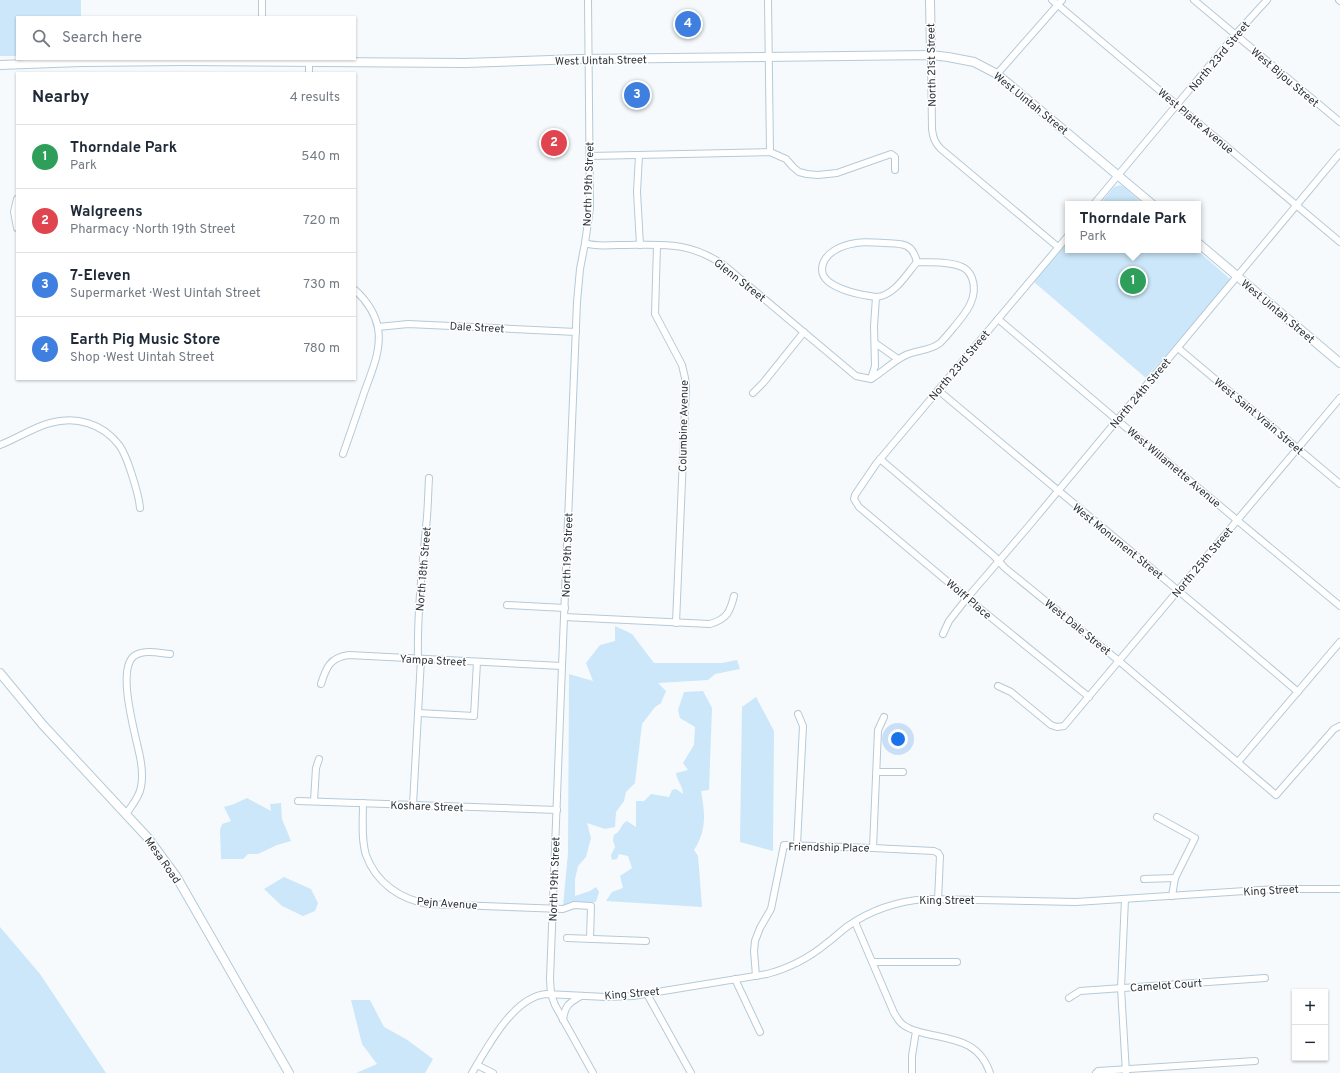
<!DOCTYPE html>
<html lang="en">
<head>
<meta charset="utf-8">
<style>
	body { margin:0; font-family:Overpass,sans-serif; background:#f2f2f3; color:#1f2937 }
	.controls { position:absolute; right:12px; bottom:12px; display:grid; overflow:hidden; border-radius:0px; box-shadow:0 1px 3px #0004 }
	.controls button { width:36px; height:36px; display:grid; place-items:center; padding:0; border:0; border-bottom:1px solid #e0e1e3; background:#fff; color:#1f2937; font:20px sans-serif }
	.you { position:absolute; left:898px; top:739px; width:14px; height:14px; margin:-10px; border:3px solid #fff; border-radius:50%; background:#1a73e8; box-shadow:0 0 0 6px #1a73e833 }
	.badge { display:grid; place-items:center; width:26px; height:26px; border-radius:50%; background:#bc2f63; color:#fff; font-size:13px; font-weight:700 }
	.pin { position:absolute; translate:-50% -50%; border:2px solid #fff; box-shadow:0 1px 4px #0006 }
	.popup { position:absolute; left:1065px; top:201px; width:136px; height:52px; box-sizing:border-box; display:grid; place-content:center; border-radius:0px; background:#fff; filter:drop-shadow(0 1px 3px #0005); font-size:13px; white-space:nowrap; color:#747a83 }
	.popup b { font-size:15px; color:#1f2937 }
	.popup::after { content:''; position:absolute; left:50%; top:100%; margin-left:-8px; border:8px solid transparent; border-top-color:#fff }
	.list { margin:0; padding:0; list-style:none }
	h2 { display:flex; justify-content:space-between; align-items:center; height:52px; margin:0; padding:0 16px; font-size:17px }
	h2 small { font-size:13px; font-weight:400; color:#747a83 }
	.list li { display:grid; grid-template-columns:26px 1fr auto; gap:12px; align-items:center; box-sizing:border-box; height:64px; padding:0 16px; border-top:1px solid #e0e1e3 }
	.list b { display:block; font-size:15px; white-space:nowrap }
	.list p { margin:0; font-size:13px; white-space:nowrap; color:#747a83 }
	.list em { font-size:13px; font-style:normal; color:#747a83 }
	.icon { flex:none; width:22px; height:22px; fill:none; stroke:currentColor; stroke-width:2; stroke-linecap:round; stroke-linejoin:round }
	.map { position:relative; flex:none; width:1340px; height:1073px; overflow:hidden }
	.search { position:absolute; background:#fff; box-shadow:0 1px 3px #0004; left:16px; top:16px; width:340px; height:44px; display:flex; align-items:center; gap:10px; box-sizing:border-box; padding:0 14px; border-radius:0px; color:#747a83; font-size:15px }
	.panel { position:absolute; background:#fff; box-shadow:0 1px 3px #0004; left:16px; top:72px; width:340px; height:308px; border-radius:0px }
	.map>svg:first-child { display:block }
	.green { fill:#cbe7f9 }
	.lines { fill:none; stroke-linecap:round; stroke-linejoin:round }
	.minor-casing { stroke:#b5cad8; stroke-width:8 }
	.major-casing { stroke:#b5cad8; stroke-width:10 }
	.minor { stroke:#fff; stroke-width:6 }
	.major { stroke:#fff; stroke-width:8 }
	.labels { text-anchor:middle; stroke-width:3; stroke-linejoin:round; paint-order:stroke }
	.street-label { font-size:11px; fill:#2c3439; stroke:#fff }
</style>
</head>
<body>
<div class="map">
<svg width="1340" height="1073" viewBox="0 0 1340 1073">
	<rect width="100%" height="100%" fill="#f6fafd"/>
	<!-- green -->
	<g class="green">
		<path d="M0 0H81V17H17V56H0Z"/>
		<path d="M1120 185 1124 187 1143 204H1100L1114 187Z"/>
		<path d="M1068 242V250H1197L1230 279V282L1146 378 1034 282Z"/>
		<path d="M615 626 632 634 654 663H722L737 660 740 669 715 674 708 680 658 683 666 691 661 703 655 707 642 724 635 783 626 792 624 801 616 812 615 827 605 829 587 823 591 838 586 857 578 866 575 879V896L590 891 596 887 599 892 596 902H574L563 906 568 853 569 674 593 681 586 663 600 645 615 641Z"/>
		<path d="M703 691 712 708 709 790 701 791C705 813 707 830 694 850L698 856 702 907 606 901 612 892 623 888 620 876 632 868 628 856 619 854 617 859 612 860 611 855 615 847 613 840 614 835C622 831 620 824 627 821L636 827V801H644L651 794 669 797 672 790 676 789 683 794C683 786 677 781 676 773L688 770 683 763 694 745 695 727 680 718 678 710 684 692Z"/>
		<path d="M756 697 774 731 773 851 740 842 742 707Z"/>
		<path d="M247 798 271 811 270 804 281 803 282 819 291 841 277 845 258 854H248L243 859H221L220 830 222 824 231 821 224 807 234 804Z"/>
		<path d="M284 877 311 889 318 903 315 911 303 916 282 906 264 889Z"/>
		<path d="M0 927 40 974 106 1073H0Z"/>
		<path d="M351 1000H370L384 1027 406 1039 433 1059 425 1073H356L377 1064 362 1044Z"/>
	</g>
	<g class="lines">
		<defs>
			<g id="minor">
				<path d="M262 0V17"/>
				<path d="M588 0 590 208 585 243 580 269 577 302 562 666 550 979 551 994 555 1005 593 1073"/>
				<path d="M768 0 770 152"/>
				<path d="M1052 0 1340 242"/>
				<path d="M1194 0 1340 122"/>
				<path d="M1339 0 1340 1"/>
				<path d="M931 55 932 129C933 138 935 143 941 149L1058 247"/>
				<path d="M309 73V63"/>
				<path d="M997 74 1062 0"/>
				<path d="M639 155 637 192 640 245"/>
				<path d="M590 156 770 152 786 159 793 167 799 172 807 174 818 175 837 173 891 154 895 157V170"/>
				<path d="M17 199 14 212 17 228"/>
				<path d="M1094 204 1235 35 1267 0"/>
				<path d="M1068 236 876 464 855 495 854 499 859 507 967 598 1089 697"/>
				<path d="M585 243C596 247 608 245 619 245 662 245 688 240 725 266L856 376 871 379"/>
				<path d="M657 245 655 314 682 365 685 378 686 386 676 623"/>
				<path d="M917 262C931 263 949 261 962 267 967 269 970 273 972 278 979 297 966 313 954 327 950 332 945 338 940 343 930 351 917 350 906 355 893 361 883 372 871 379L875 366 874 326 876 297C894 296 906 275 917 262Z"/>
				<path d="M876 297C861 295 841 291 829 282 825 279 822 274 822 269 823 252 843 245 856 243 865 241 875 243 884 243 902 244 912 242 917 262"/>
				<path d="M998 319 1117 420 1340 606"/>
				<path d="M378 327 408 324 576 332"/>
				<path d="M875 343 898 359"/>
				<path d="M1178 348 1340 484"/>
				<path d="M938 390C1058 491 1179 590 1298 692"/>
				<path d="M753 393 763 383 804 332"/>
				<path d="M0 445C16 439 34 427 50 423 76 416 102 423 119 445 125 453 128 463 131 472 135 484 139 496 140 508"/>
				<path d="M343 454C350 434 357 414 364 393 371 373 382 350 378 328 375 313 366 300 355 290"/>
				<path d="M880 459 994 556 1005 568 1119 661 1276 795 1334 729 1340 726"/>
				<path d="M507 605 565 608"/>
				<path d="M564 617 710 624C727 619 730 612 734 596"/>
				<path d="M943 634 949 621 967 598 1028 527 1340 153"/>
				<path d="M418 659C417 615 422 571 426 527 428 511 428 494 429 478"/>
				<path d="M321 684C326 668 330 657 349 655L562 666"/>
				<path d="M998 686 1011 692 1051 725 1057 727 1064 726 1340 398"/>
				<path d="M418 713 474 716 477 662"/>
				<path d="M1238 762 1340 642"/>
				<path d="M877 772H903"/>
				<path d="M298 801 557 810"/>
				<path d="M314 801 316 768 319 759"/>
				<path d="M363 803C363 820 361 839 366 855 376 883 401 900 429 904L563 909 574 905 591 906 590 939"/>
				<path d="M413 805 421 659"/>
				<path d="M126 814C132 805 139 798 141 787 143 777 142 767 140 757 136 736 116 670 134 656 144 649 159 653 170 654"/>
				<path d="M1157 817 1195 838 1175 878 1172 896"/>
				<path d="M797 845 803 726 798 714"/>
				<path d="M873 848 878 730 884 717"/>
				<path d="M1144 879 1175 878"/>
				<path d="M1125 899 1121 988 1126 1073"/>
				<path d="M855 922 894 1013C896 1016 898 1020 901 1023 907 1029 916 1031 923 1033 953 1040 979 1040 990 1073"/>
				<path d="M567 938 646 941"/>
				<path d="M873 962H957"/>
				<path d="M756 976 754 951 755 941 760 928 771 909 784 845 873 848 934 851 938 853 940 856 938 900"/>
				<path d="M735 979 760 1032"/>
				<path d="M647 994 691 1073"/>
				<path d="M1069 998 1080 991 1265 978"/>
				<path d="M563 1020C565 1005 569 1003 581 996"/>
				<path d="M477 1065 493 1073"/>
				<path d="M472 1073C487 1048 513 997 546 994L606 997 633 996 767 974C790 968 809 958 827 943 834 938 841 931 848 926 871 910 899 901 926 899L1076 902 1277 889H1340"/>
				<path d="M912 1073V1056L916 1031"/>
				<path d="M1096 1073 1098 1071 1255 1061"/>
			</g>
			<g id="major">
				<path d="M930 0 931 55"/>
				<path d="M0 65 81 62 186 61 465 63 579 59 931 55 948 57 974 62 997 74 1152 204"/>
				<path d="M1198 243 1340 363"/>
				<path d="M0 673 43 725 148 838 176 876 289 1073"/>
			</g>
		</defs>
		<!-- minor casing -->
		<use href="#minor" class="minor-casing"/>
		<!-- major casing -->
		<use href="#major" class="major-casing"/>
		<!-- minor -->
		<use href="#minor" class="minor"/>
		<!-- major -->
		<use href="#major" class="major"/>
	</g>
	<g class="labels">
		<!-- street labels -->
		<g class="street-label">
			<text transform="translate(1219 56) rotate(-50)" y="4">North 23rd Street</text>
			<text transform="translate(601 60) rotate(-1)" y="4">West Uintah Street</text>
			<text transform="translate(931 65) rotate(-91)" y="4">North 21st Street</text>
			<text transform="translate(1285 77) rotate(40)" y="4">West Bijou Street</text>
			<text transform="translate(1031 103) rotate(39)" y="4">West Uintah Street</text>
			<text transform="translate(1196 121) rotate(40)" y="4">West Platte Avenue</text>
			<text transform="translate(588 184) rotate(-88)" y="4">North 19th Street</text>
			<text transform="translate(740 280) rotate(38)" y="4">Glenn Street</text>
			<text transform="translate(1278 311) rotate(40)" y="4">West Uintah Street</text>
			<text transform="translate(477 327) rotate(3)" y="4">Dale Street</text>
			<text transform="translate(959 365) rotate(-50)" y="4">North 23rd Street</text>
			<text transform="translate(1140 393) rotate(-50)" y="4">North 24th Street</text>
			<text transform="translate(1259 416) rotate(40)" y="4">West Saint Vrain Street</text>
			<text transform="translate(683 426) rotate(-89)" y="4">Columbine Avenue</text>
			<text transform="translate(1174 467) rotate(40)" y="4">West Willamette Avenue</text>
			<text transform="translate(1118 541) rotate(39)" y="4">West Monument Street</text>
			<text transform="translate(567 555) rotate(-88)" y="4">North 19th Street</text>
			<text transform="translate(1202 562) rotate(-50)" y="4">North 25th Street</text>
			<text transform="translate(423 569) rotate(-85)" y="4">North 18th Street</text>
			<text transform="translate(969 599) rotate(40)" y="4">Wolff Place</text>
			<text transform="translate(1078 627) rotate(39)" y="4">West Dale Street</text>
			<text transform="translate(433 660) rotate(3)" y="4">Yampa Street</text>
			<text transform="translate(427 806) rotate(2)" y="4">Koshare Street</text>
			<text transform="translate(829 847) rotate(1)" y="4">Friendship Place</text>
			<text transform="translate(163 860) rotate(55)" y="4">Mesa Road</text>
			<text transform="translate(554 879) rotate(-88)" y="4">North 19th Street</text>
			<text transform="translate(1271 890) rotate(-3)" y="4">King Street</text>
			<text x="947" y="904">King Street</text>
			<text transform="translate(447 903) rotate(4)" y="4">Pejn Avenue</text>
			<text transform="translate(1166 985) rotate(-4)" y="4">Camelot Court</text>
			<text transform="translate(632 993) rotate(-5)" y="4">King Street</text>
		</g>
	</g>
</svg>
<div class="controls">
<button>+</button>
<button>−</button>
</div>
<div class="you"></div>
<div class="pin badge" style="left:1133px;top:281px;background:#2e9e5b">1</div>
<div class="popup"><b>Thorndale Park</b>Park</div>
<div class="pin badge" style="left:554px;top:143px;background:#e0444e">2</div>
<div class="pin badge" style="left:637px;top:95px;background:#3f7fe0">3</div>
<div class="pin badge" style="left:688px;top:24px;background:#3f7fe0">4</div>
<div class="search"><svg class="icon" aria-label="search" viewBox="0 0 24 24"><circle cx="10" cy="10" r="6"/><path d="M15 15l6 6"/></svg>Search here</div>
<section class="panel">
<h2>Nearby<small>4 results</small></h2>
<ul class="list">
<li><span class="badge" style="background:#2e9e5b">1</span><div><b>Thorndale Park</b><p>Park</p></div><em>540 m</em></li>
<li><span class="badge" style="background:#e0444e">2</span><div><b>Walgreens</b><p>Pharmacy · North 19th Street</p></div><em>720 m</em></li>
<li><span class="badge" style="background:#3f7fe0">3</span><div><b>7-Eleven</b><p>Supermarket · West Uintah Street</p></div><em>730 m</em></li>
<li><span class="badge" style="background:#3f7fe0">4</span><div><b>Earth Pig Music Store</b><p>Shop · West Uintah Street</p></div><em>780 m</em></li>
</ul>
</section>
</div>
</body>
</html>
